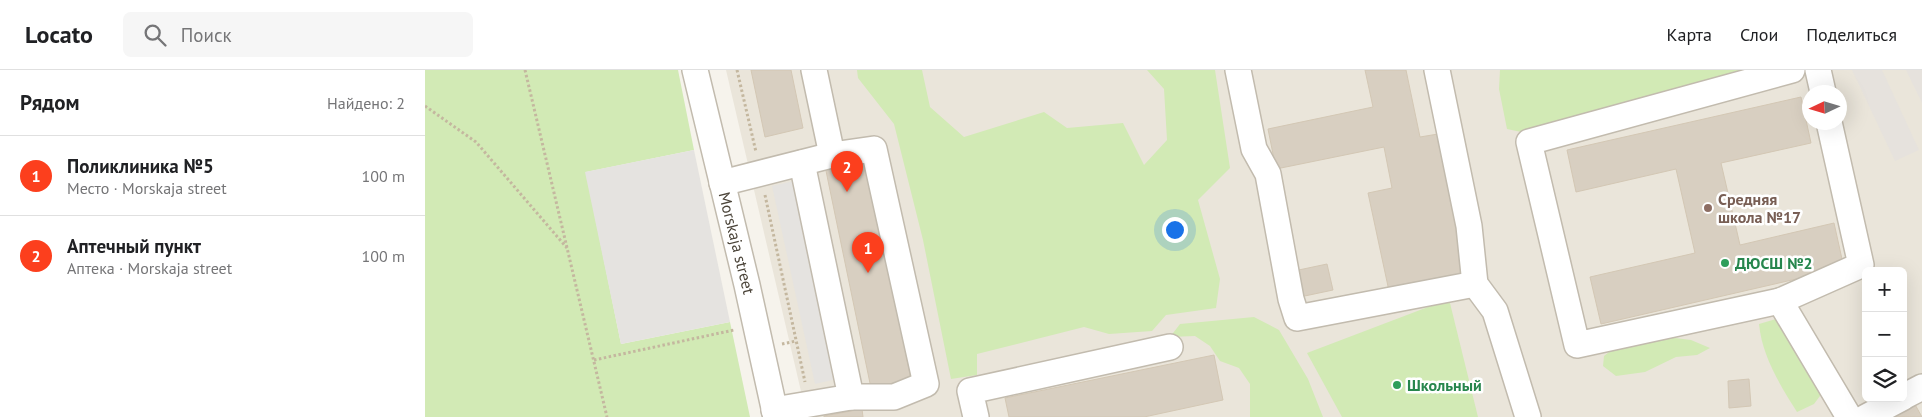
<!DOCTYPE html>
<html lang="ru">
<head>
<meta charset="utf-8">
<style>
	body { margin:0; font-family:"PT Sans",sans-serif; background:#f6f6f6; color:#202124 }
	.controls { position:absolute; right:15px; bottom:15px; display:grid; overflow:hidden; border-radius:8px; box-shadow:0 5px 20px #0002 }
	.controls button { width:45px; height:45px; display:grid; place-items:center; padding:0; border:0; border-bottom:1px solid #e0e0e0; background:#fff; color:#202124; font:25px sans-serif }
	.compass { position:absolute; left:1377px; top:15px; width:45px; height:45px; border-radius:50%; background:#fff; box-shadow:0 5px 20px #0002; rotate:266deg }
	.you { position:absolute; left:749px; top:159px; width:18px; height:18px; margin:-12px; border:4px solid #fff; border-radius:50%; background:#1a73e8; box-shadow:0 0 0 8px #1a73e833 }
	.badge { display:grid; place-items:center; width:32px; height:32px; border-radius:50%; background:#fc3f1d; color:#fff; font-size:16px; font-weight:700 }
	.pin { position:absolute; translate:-50% -41px; filter:drop-shadow(0 1px 2px #0008) }
	.pin::after { content:''; position:absolute; top:26px; width:18px; height:15px; background:inherit; clip-path:polygon(0 0,100% 0,50% 100%) }
	.list { margin:0; padding:0; list-style:none }
	h2 { display:flex; justify-content:space-between; align-items:center; height:65px; margin:0; padding:0 20px; font-size:21px }
	h2 small { font-size:16px; font-weight:400; color:#757577 }
	.list li { display:grid; grid-template-columns:32px 1fr auto; gap:15px; align-items:center; box-sizing:border-box; height:80px; padding:0 20px; border-top:1px solid #e0e0e0 }
	.list b { display:block; font-size:19px; white-space:nowrap }
	.list p { margin:0; font-size:16px; white-space:nowrap; color:#757577 }
	.list em { font-size:16px; font-style:normal; color:#757577 }
	.icon { flex:none; width:28px; height:28px; fill:none; stroke:currentColor; stroke-width:2; stroke-linecap:round; stroke-linejoin:round }
	.map { position:relative; flex:none; width:1497px; height:347px; overflow:hidden }
	header { display:flex; align-items:center; gap:30px; box-sizing:border-box; height:70px; padding:0 25px; background:#fff; border-bottom:1px solid #e0e0e0 }
	header strong { font-size:24px }
	nav { display:flex; gap:28px; margin-inline-start:auto; font-size:18px }
	.search { width:350px; height:45px; background:#f6f6f6; display:flex; align-items:center; gap:12px; box-sizing:border-box; padding:0 18px; border-radius:8px; color:#757577; font-size:19px }
	main { display:flex }
	aside { flex:1; background:#fff }
	.map>svg:first-child { display:block }
	.residential { fill:#eae5da; fill-rule:evenodd }
	.industrial { fill:#e6e2dd }
	.green { fill:#d2eab5 }
	.parking { fill:#e5e3e0 }
	.building { fill:#d8cfc1; stroke:#d3c7b4 }
	.lines { fill:none; stroke-linecap:round; stroke-linejoin:round }
	.minor-casing { stroke:#c2bbae; stroke-width:28 }
	.path { stroke:#c4b79f; stroke-width:3; stroke-dasharray:2.5 2.5; stroke-linecap:butt }
	.minor { stroke:#fff; stroke-width:25 }
	.education-dot { fill:#8d6e63; stroke:#fff; stroke-width:2 }
	.leisure-dot { fill:#2e9e5b; stroke:#fff; stroke-width:2 }
	.labels { text-anchor:middle; stroke-width:5; stroke-linejoin:round; paint-order:stroke }
	.education-label { font-size:16px; font-weight:bold; fill:#785e54; stroke:#fff; text-anchor:start }
	.street-label { font-size:16px; fill:#4b4439; stroke:#fff }
	.leisure-label { font-size:16px; font-weight:bold; fill:#27864d; stroke:#fff; text-anchor:start }
</style>
</head>
<body>
<header>
<strong>Locato</strong>
<div class="search"><svg class="icon" aria-label="search" viewBox="0 0 24 24"><circle cx="10" cy="10" r="6"/><path d="M15 15l6 6"/></svg>Поиск</div>
<nav><a>Карта</a><a>Слои</a><a>Поделиться</a></nav>
</header>
<main>
<aside>
<h2>Рядом<small>Найдено: 2</small></h2>
<ul class="list">
<li><span class="badge">1</span><div><b>Поликлиника №5</b><p>Место · Morskaja street</p></div><em>100 m</em></li>
<li><span class="badge">2</span><div><b>Аптечный пункт</b><p>Аптека · Morskaja street</p></div><em>100 m</em></li>
</ul>
</aside>
<div class="map">
<svg width="1497" height="347" viewBox="0 0 1497 347">
	<rect width="100%" height="100%" fill="#f6f3ec"/>
	<!-- residential -->
	<path class="residential" d="M301 0H1497V347H382ZM1384 22H1414V52H1384ZM1441 201H1478V328H1441Z"/>
	<!-- industrial -->
	<g class="industrial">
		<path d="M1427 0H1457L1494 80 1470 91Z"/>
		<path d="M1481 0H1497V33Z"/>
	</g>
	<!-- green -->
	<g class="green">
		<path d="M0 0H253L269 80 161 102 196 274 305 252 325 347H0Z"/>
		<path d="M432 0H497L505 37 539 67 619 42 642 58 698 53 719 95 742 70 739 19 722 0H790L805 98 773 130 795 209 791 238 741 245 727 261 684 264 659 257 552 284V305L526 309 498 170 469 54 433 8Z"/>
		<path d="M1075 0H1335L1101 63 1082 59 1074 19Z"/>
		<path d="M1024 229 1053 347H917L882 283Z"/>
		<path d="M829 247 854 260 883 309 898 347H825V314L814 298 795 291 785 276 770 266 745 267 755 254Z"/>
		<path d="M1351 249 1398 322 1389 334 1372 342C1355 315 1337 286 1334 254Z"/>
		<path d="M1234 266 1266 270 1285 278 1272 285 1251 287 1220 302 1191 306 1178 296 1179 286 1193 275Z"/>
	</g>
	<!-- parking -->
	<g class="parking">
		<path d="M269 80 305 252 196 274 160 102Z"/>
		<path d="M386 107 429 305 390 314 347 116Z"/>
	</g>
	<!-- building -->
	<g class="building">
		<path d="M326 0H366L378 58 340 67Z"/>
		<path d="M940 0H981L995 67 1013 64 1042 204 964 221 943 123 967 118 959 77 851 99 843 59 948 37Z"/>
		<path d="M1376 27 1386 73 1296 93 1315 175 1409 153 1419 198 1176 254 1165 207 1270 183 1251 99 1151 122 1142 80Z"/>
		<path d="M441 87 486 309 446 318 400 96Z"/>
		<path d="M902 194 908 220 875 227 869 201Z"/>
		<path d="M789 285 798 330 719 347H584L580 328Z"/>
		<path d="M1324 309 1326 336 1304 338 1303 311Z"/>
		<path d="M1488 331 1497 347H1459Z"/>
		<path d="M437 339 438 347H399V346Z"/>
	</g>
	<g class="lines">
		<defs>
			<g id="minor">
				<path d="M270 0 322 215 351 347"/>
				<path d="M389 0 407 85"/>
				<path d="M813 0 829 79 843 104 866 229 872 248 1050 214"/>
				<path d="M1012 0 1044 156 1050 214 1070 241 1103 347"/>
				<path d="M1393 0 1398 22"/>
				<path d="M1404 52 1436 195 1355 231 1424 347"/>
				<path d="M377 93 426 327"/>
				<path d="M297 113 407 85 449 79 501 314 469 327H426L349 340"/>
				<path d="M1355 231 1152 275 1104 72 1367 0"/>
				<path d="M1478 327 1497 317"/>
				<path d="M551 347 545 321 745 277"/>
				<path d="M1441 347 1477 328"/>
			</g>
		</defs>
		<!-- minor casing -->
		<use href="#minor" class="minor-casing"/>
		<!-- path -->
		<g class="path">
			<path d="M100 0 182 347"/>
			<path d="M312 0 331 82"/>
			<path d="M0 36 51 72 142 178"/>
			<path d="M340 125 380 312"/>
			<path d="M357 274 371 271"/>
			<path d="M169 290 309 260"/>
		</g>
		<!-- minor -->
		<use href="#minor" class="minor"/>
	</g>
	<!-- markers -->
	<circle class="education-dot" cx="1283" cy="138" r="5"/>
	<g class="leisure-dot">
		<circle cx="1300" cy="193" r="5"/>
		<circle cx="972" cy="315" r="5"/>
	</g>
	<g class="labels">
		<!-- education labels -->
		<g class="education-label">
			<text x="1293" y="135">Средняя<tspan x="1293" dy="18">школа №17</tspan></text>
		</g>
		<!-- street labels -->
		<g class="street-label">
			<text transform="translate(312 173) rotate(76)" y="6">Morskaja street</text>
		</g>
		<!-- leisure labels -->
		<g class="leisure-label">
			<text x="1310" y="199">ДЮСШ №2</text>
			<text x="982" y="321">Школьный</text>
		</g>
	</g>
</svg>
<div class="controls">
<button>+</button>
<button>−</button>
<button><svg class="icon" aria-label="layers" viewBox="0 0 24 24"><path d="M12 4l9 5-9 5-9-5zM3 14l9 5 9-5"/></svg></button>
</div>
<svg class="compass" viewBox="-18 -18 36 36"><path d="M0-13l5 13h-10z" fill="#e53935"/><path d="M0 13l5-13h-10z" fill="#757577"/></svg>
<div class="you"></div>
<div class="pin badge" style="left:443px;top:203px">1</div>
<div class="pin badge" style="left:422px;top:122px">2</div>
</div>
</main>
</body>
</html>
